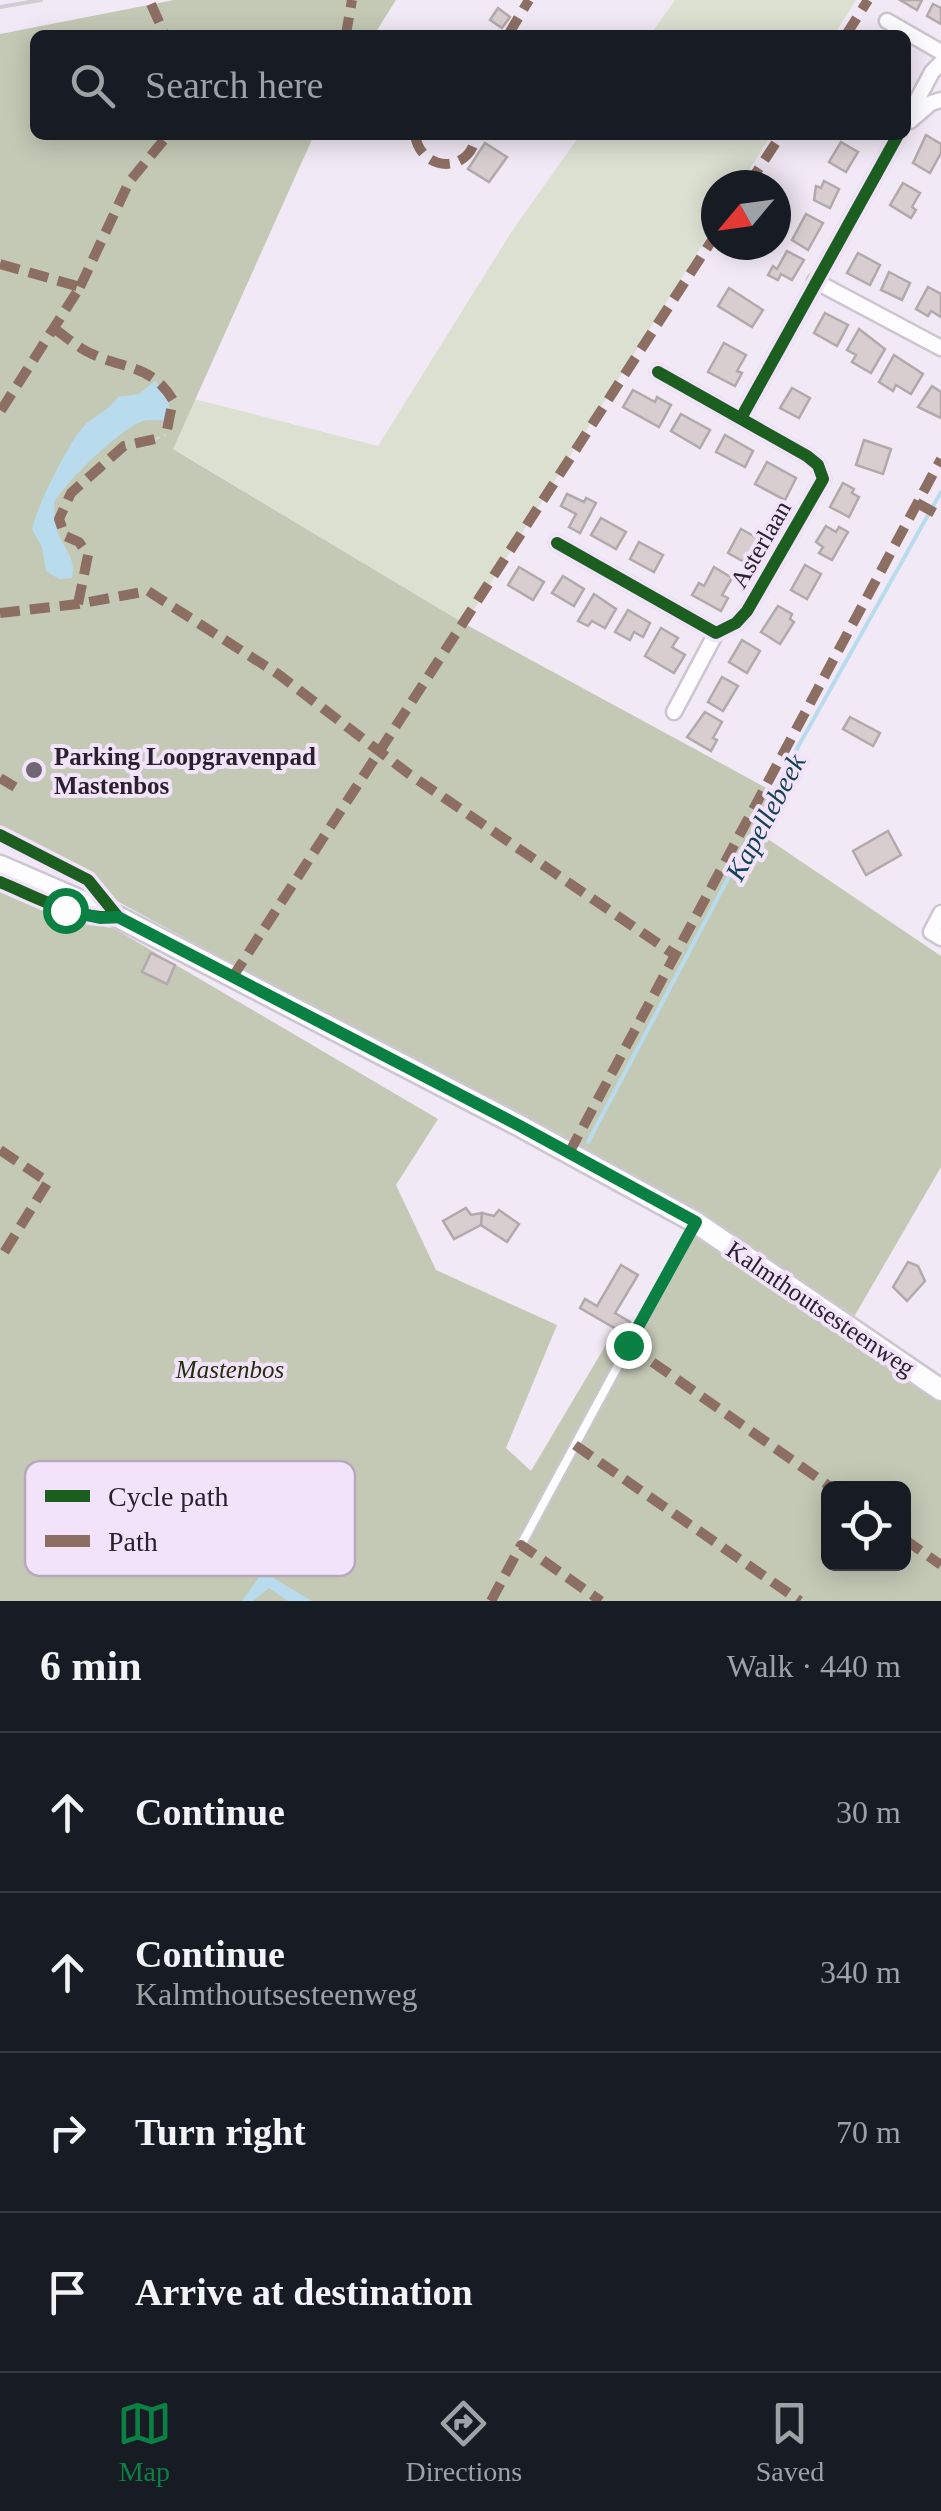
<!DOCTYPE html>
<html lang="en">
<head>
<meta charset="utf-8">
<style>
	body { margin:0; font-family:"Times New Roman",serif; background:#242831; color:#f1f3f6 }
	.controls { position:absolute; right:30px; bottom:30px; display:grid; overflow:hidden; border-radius:15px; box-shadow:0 5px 25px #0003 }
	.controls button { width:90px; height:90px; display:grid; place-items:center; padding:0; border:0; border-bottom:2px solid #363941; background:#171b24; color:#f1f3f6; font:50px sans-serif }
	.compass { position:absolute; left:701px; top:170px; width:90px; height:90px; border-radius:50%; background:#171b24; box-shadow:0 5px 25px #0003; rotate:241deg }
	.stop { position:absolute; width:30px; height:30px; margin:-22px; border:8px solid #0b8043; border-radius:50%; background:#fff }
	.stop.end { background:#0b8043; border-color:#fff; box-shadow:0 2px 10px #0008 }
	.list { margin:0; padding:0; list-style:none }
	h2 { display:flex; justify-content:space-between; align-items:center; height:130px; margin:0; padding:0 40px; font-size:42px }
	h2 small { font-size:32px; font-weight:400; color:#9ea1a6 }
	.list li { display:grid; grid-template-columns:65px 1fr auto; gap:30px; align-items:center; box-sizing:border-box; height:160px; padding:0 40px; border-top:2px solid #363941 }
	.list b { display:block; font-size:38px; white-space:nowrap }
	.list p { margin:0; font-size:32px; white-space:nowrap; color:#9ea1a6 }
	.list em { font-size:32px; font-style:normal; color:#9ea1a6 }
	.icon { flex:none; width:55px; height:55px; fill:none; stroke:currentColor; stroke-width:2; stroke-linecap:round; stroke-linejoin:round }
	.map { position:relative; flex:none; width:941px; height:1601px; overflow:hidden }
	.search { position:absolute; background:#171b24; box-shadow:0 5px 25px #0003; left:30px; right:30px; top:30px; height:110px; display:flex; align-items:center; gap:25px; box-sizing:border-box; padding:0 35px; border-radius:15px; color:#9ea1a6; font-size:38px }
	.sheet { height:770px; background:#171b24 }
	nav { display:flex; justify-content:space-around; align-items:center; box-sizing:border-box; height:140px; border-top:2px solid #363941; background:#171b24; font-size:28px; color:#9ea1a6 }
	nav a { display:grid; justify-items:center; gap:5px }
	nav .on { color:#0b8043 }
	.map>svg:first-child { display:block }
	.green { fill:#dce0d1 }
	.forest { fill:#c4c9b6; fill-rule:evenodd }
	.water { fill:#b8dcee }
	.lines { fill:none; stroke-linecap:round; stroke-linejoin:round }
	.stream { stroke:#b8dcee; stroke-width:4 }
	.building { fill:#d8ced0; stroke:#b2a9ab; stroke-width:2.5 }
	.lane-casing { stroke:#cdc6d1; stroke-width:12 }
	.street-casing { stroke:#cdc6d1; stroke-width:19 }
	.secondary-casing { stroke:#cdc6d1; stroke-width:25 }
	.path { stroke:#d5d2d6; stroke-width:2.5; stroke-dasharray:5 5; stroke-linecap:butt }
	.lane { stroke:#fdfcfe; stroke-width:8 }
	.street { stroke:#fdfcfe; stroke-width:14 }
	.secondary { stroke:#fdfcfe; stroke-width:20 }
	.rail { stroke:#d1ced2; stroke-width:4 }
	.quiet { stroke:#8d6e63; stroke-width:10; stroke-dasharray:20 10; stroke-linecap:butt }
	.cycleway-casing { stroke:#f2e3fb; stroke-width:19 }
	.cycleway { stroke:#1b5e20; stroke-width:12 }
	.route { stroke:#0b8043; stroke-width:12 }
	.poi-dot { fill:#6f6873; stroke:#f2e3fb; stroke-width:4 }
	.labels { text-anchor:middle; stroke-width:8; stroke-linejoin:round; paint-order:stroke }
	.street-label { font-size:25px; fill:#29222d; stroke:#f2e3fb }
	.poi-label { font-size:25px; font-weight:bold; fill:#29222d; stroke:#f2e3fb; text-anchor:start }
	.park-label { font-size:25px; font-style:italic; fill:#232e0b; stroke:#f2e3fb }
	.water-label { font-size:28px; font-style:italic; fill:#144453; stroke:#f2e3fb }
	.key { fill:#f2e3fb; stroke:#b6a9bd; stroke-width:2.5 }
	.key-label { font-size:28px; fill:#29222d }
</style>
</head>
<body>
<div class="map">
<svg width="941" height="1601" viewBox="0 0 941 1601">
	<rect width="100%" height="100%" fill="#f1e9f5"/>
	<!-- green -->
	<g class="green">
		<path d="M675 0H856L834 35H650Z"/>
		<path d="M580 135H771L740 185H716V223L465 624 172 448 194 399 378 446 512 231Z"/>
	</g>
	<!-- forest -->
	<g class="forest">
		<path d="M174 0H396L374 35H35V135H314L173 449 465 624 772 791 756 831 941 956V1167L851 1322 698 1216 115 900 85 871 0 829V34Z"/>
		<path d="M0 890 62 916 115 929 438 1119 396 1185 436 1270 557 1325 506 1448 531 1471 610 1338 632 1351 696 1234 941 1398V1601H0ZM828 1488H904V1564H828Z"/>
	</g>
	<!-- water -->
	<g class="water">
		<path d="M155 381C166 394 173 404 167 420 159 421 150 419 143 421 120 429 66 481 54 503 55 512 54 521 57 530 62 548 77 557 72 578L59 579 46 571 42 547 32 529C38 504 66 448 82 428 94 415 109 411 118 397L139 394Z"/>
		<path d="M263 1572 312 1601H288L269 1588 253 1601H242Z"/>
	</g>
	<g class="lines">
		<!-- stream -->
		<path class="stream" d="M588 1142 799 745 941 492"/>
	</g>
	<!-- building -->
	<g class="building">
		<path d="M900 0H922L917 10Z"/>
		<path d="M933 4 941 8V24L927 16Z"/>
		<path d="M498 8 510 17 502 28 490 20Z"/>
		<path d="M926 135 941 144V153L930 173 913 163Z"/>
		<path d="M841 142 858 152 846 172 829 162Z"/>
		<path d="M485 143 507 157 489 182 468 169Z"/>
		<path d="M824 181 839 189 830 208 814 200 816 186 821 188Z"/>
		<path d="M903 183 920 193 912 207 916 210 911 218 890 205Z"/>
		<path d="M806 214 823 223 808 250 792 240Z"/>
		<path d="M787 251 804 260 792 280 781 274 778 280 768 275 773 266 777 269Z"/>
		<path d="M858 253 880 265 870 285 847 273Z"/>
		<path d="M889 272 910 283 902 300 881 290Z"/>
		<path d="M928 287 941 294V317L931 311 928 316 916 309Z"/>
		<path d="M729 288 763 310 752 327 718 306Z"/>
		<path d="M825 313 848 325 837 346 814 333Z"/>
		<path d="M859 329 885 349 871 373 852 362 856 355 847 350Z"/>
		<path d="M724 343 746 355 737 371 742 373 735 386 708 372Z"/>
		<path d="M894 355 923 374 911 394 896 385 893 391 879 382Z"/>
		<path d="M932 386 941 392V418L918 407Z"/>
		<path d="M792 388 810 398 799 418 780 408Z"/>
		<path d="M633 390 655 402 657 397 671 405 659 427 623 407Z"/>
		<path d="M681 414 710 430 700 448 671 431Z"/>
		<path d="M725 435 753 451 745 467 716 452Z"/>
		<path d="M864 440 891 449 883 474 856 465Z"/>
		<path d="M767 462 796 478 785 500 755 484Z"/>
		<path d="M843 483 854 489 852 493 859 497 849 517 830 507Z"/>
		<path d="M567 494 584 502 586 498 596 503 580 533 569 527 576 514 561 506Z"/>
		<path d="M601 518 626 532 616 549 591 535Z"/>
		<path d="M826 526 836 532 839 527 848 532 832 560 819 553 823 547 816 542Z"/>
		<path d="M741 529 759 539 748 564 728 553Z"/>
		<path d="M639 542 663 555 654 572 630 559Z"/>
		<path d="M805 565 821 574 807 599 791 590Z"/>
		<path d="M519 567 544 582 533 600 508 585Z"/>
		<path d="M714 567 732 578 722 595 728 598 721 611 692 595 699 583 704 586Z"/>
		<path d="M563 576 584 589 574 606 552 593Z"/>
		<path d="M594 594 616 609 605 628 592 621 588 626 578 621Z"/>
		<path d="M778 606 792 614 790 619 794 622 780 644 761 632Z"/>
		<path d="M628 610 650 623 643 637 634 632 630 640 615 632Z"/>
		<path d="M661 628 678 638 672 647 685 655 674 673 645 656Z"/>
		<path d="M742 640 760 651 747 673 729 662Z"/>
		<path d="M722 677 738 686 723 711 708 702Z"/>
		<path d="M705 712 722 722 713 738 717 740 711 751 687 737Z"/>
		<path d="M850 717 880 733 873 746 843 729Z"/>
		<path d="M888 831 901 855 866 875 853 851Z"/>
		<path d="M151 953 175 965 167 984 142 972Z"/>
		<path d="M466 1208 471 1215 482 1213 481 1225 454 1239 443 1221Z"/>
		<path d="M499 1210 519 1224 507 1242 481 1225 482 1213 494 1216Z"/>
		<path d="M908 1262 918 1266 925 1281 907 1301 893 1287Z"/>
		<path d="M621 1265 638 1275 615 1313 630 1322 623 1333 580 1308 585 1299 597 1306Z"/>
	</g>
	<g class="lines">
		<defs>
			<path id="lane" d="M521 1545 695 1223"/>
			<g id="street">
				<path d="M887 21 941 52"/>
				<path d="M906 121 932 72 941 63"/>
				<path d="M910 121 931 103 941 100"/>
				<path d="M815 281 941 348"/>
				<path d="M741 418 898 135"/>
				<path d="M557 543 716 633 736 623 747 611 823 479 818 465 807 456 658 372"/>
				<path d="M674 712 716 633"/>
				<path d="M941 913 931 932 941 938"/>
			</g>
			<path id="secondary" d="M0 866 118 917 520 1126 695 1222 941 1390"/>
		</defs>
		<!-- lane casing -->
		<use href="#lane" class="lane-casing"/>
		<!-- street casing -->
		<use href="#street" class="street-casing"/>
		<!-- secondary casing -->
		<use href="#secondary" class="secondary-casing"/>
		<!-- path -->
		<path class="path" d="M155 439 166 435"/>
		<!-- lane -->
		<use href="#lane" class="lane"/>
		<!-- street -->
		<use href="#street" class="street"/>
		<!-- secondary -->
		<use href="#secondary" class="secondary"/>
		<!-- rail -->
		<path class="rail" d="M0 7 41 0"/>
		<!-- quiet -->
		<g class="quiet">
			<path d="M151 4 165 35"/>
			<path d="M343 35 346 34 352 0"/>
			<path d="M508 35 529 0"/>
			<path d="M846 35 868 0"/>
			<path d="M415 135C421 173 471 174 476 135"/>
			<path d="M748 185 781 135"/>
			<path d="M0 264 80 287 0 412"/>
			<path d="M80 287 129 182 168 135"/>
			<path d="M55 329C66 337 77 347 90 353 124 370 150 363 173 400L166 435"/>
			<path d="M917 503 941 516"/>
			<path d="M78 604 88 555 79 542 65 536 59 519 71 493 124 446 155 439"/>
			<path d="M0 613 78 604 148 591 278 674 409 774 675 955"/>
			<path d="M0 778 15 787"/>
			<path d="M232 978 716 234"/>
			<path d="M0 1150 48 1182 0 1259"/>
			<path d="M569 1153 941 459"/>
			<path d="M628 1345 832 1488"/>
			<path d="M575 1445 800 1601"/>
			<path d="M904 1539 941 1565"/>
			<path d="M491 1601 521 1545 601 1601"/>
		</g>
		<defs>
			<g id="cycleway">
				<path d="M741 418 898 135"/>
				<path d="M557 543 716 633 736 623 747 611 823 479 818 465 807 456 658 372"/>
				<path d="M0 835 88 880 118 917C75 920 39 898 0 882"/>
			</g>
		</defs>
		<!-- cycleway casing -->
		<use href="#cycleway" class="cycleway-casing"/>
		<!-- cycleway -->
		<use href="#cycleway" class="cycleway"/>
	</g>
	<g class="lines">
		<!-- route -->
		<path class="route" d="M65 910 100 918 118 917 520 1126 696 1222 628 1345"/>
	</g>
	<!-- markers -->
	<circle class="poi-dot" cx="34" cy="770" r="10"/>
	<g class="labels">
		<!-- street labels -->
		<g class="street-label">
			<text transform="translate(760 544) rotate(-60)" y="9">Asterlaan</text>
			<text transform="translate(821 1308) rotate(34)" y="9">Kalmthoutsesteenweg</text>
		</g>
		<!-- poi labels -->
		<g class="poi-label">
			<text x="54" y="765">Parking Loopgravenpad<tspan x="54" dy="29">Mastenbos</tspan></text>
		</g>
		<!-- park labels -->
		<g class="park-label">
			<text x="230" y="1378">Mastenbos</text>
		</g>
		<!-- water labels -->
		<g class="water-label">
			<text transform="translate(765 817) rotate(-62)" y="10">Kapellebeek</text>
		</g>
	</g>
	<!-- legend -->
	<rect x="25" y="1461" width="330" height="115" rx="15" class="key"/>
	<rect x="45" y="1490" width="45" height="12" fill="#1b5e20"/>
	<rect x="45" y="1535" width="45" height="12" fill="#8d6e63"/>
	<g class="key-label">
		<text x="108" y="1506">Cycle path</text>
		<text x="108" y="1551">Path</text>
	</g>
</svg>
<div class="controls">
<button><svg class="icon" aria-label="locate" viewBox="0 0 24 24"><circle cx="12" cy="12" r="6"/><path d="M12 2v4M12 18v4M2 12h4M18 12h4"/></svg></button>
</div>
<svg class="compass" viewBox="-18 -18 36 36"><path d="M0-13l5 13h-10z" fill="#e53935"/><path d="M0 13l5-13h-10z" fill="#9ea1a6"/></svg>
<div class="stop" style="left:65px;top:910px"></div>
<div class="stop end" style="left:628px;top:1345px"></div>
<div class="search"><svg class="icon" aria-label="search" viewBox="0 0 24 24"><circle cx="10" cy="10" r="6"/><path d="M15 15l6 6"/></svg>Search here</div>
</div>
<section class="sheet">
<h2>6 min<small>Walk · 440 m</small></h2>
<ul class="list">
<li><svg class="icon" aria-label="ahead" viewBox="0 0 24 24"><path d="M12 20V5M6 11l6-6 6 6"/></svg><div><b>Continue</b></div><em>30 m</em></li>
<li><svg class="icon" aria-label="ahead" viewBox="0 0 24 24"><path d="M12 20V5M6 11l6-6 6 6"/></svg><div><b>Continue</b><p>Kalmthoutsesteenweg</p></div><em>340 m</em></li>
<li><svg class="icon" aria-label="right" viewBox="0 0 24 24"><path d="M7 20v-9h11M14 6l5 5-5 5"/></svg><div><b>Turn right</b></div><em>70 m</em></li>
<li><svg class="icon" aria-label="arrive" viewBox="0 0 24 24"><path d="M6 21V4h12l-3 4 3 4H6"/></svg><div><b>Arrive at destination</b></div></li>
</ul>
</section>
<nav>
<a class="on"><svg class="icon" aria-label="map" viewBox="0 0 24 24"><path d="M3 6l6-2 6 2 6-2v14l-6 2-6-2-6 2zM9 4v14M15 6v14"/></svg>Map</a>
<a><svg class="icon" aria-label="directions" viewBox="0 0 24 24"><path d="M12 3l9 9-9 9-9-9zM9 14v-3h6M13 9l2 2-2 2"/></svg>Directions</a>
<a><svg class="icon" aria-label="saved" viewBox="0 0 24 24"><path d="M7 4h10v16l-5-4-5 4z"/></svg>Saved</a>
</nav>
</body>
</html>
